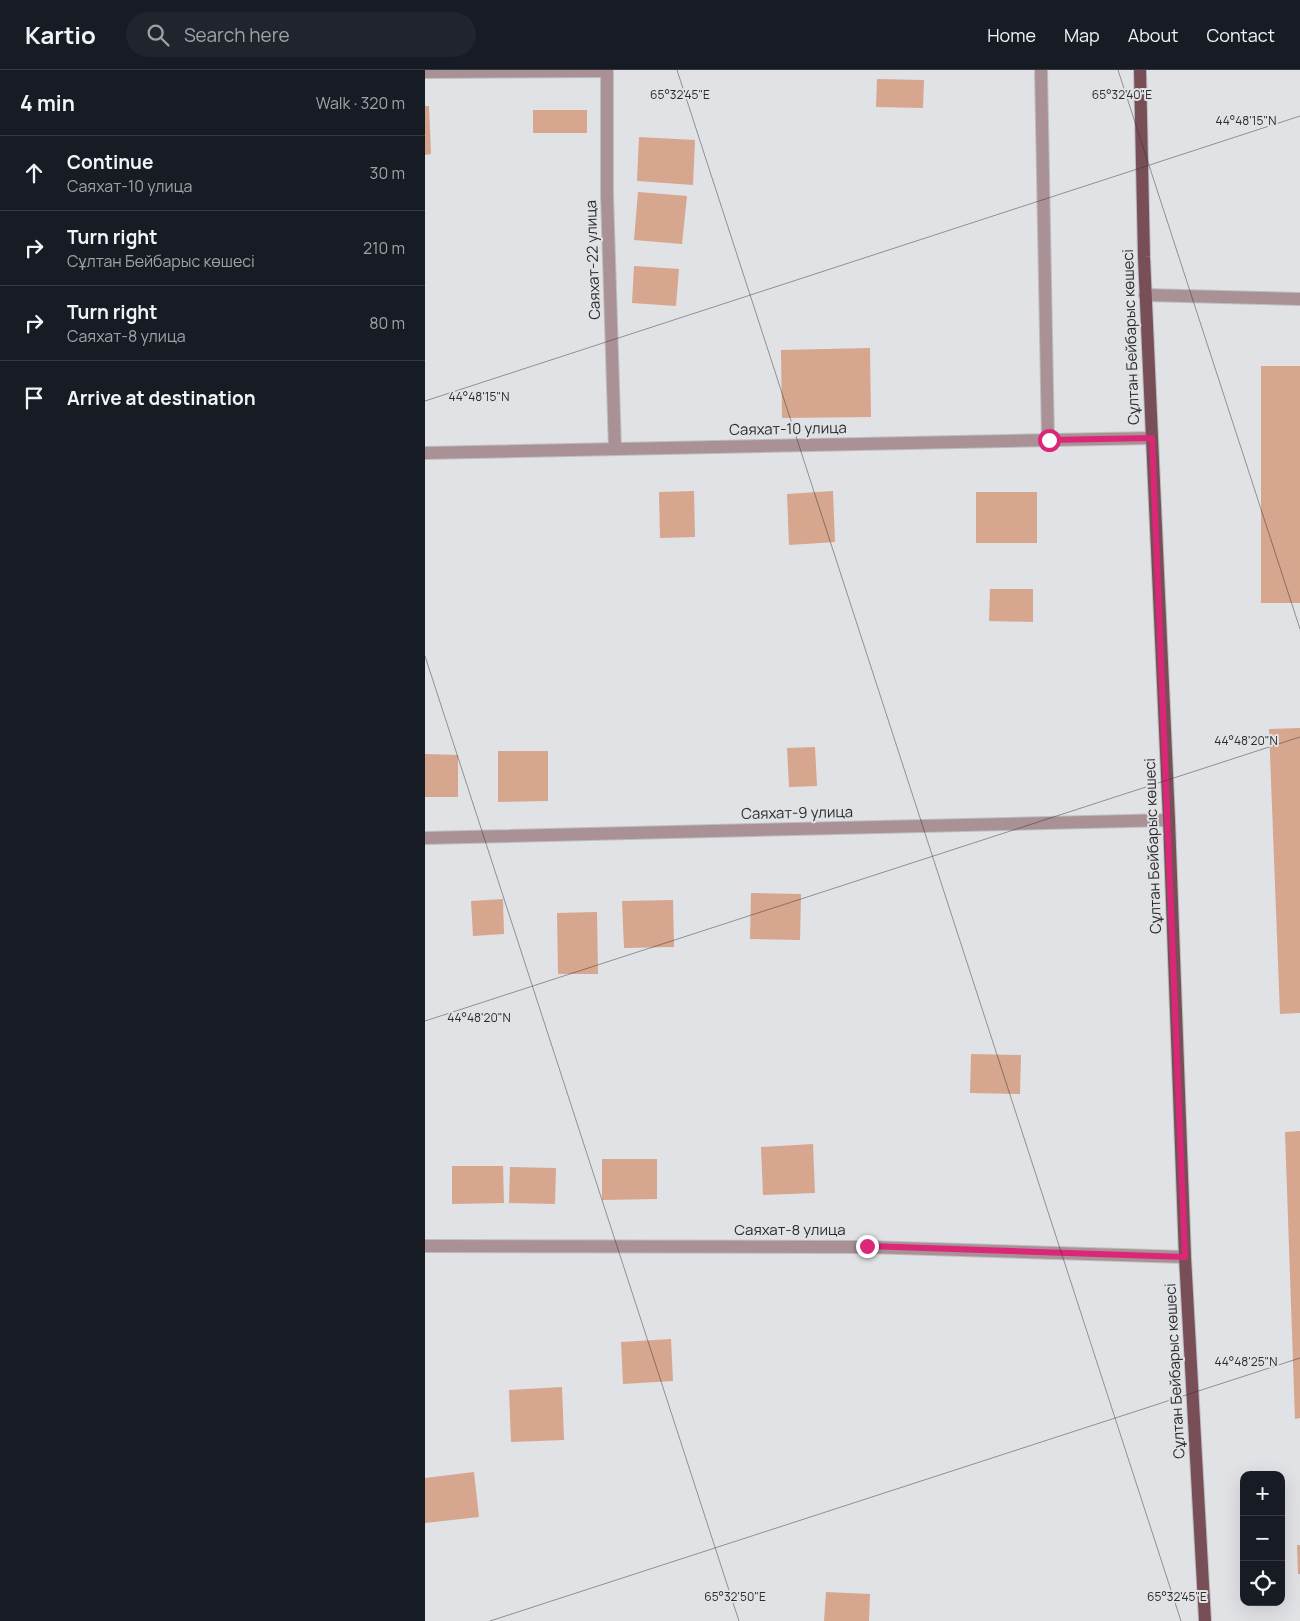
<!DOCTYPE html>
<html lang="en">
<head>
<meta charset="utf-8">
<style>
	body { margin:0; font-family:Manrope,sans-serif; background:#20242c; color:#f1f3f6 }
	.controls { position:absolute; right:15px; bottom:15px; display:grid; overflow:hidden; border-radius:10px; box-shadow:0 5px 20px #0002 }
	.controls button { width:45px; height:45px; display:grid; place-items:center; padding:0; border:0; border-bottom:1px solid #363941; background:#171b24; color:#f1f3f6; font:25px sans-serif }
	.stop { position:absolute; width:15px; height:15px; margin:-11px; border:4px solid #db2777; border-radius:50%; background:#fff }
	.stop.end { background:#db2777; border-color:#fff; box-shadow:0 1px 5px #0008 }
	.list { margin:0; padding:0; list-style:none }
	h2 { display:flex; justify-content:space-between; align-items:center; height:65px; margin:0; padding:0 20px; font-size:21px }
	h2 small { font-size:16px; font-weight:400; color:#9ea1a6 }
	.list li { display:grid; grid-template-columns:32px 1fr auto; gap:15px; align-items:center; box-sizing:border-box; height:75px; padding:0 20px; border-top:1px solid #363941 }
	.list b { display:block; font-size:19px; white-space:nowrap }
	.list p { margin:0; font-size:16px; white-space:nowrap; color:#9ea1a6 }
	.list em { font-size:16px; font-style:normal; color:#9ea1a6 }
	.icon { flex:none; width:28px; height:28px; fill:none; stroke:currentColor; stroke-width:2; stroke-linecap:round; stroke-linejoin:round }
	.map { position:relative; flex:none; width:875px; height:1551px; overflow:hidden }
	header { display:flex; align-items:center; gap:30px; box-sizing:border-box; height:70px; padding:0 25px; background:#171b24; border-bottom:1px solid #363941 }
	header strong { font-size:24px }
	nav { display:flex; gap:28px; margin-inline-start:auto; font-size:18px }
	.search { width:350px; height:45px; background:#20242c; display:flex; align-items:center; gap:12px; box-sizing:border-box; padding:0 18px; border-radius:28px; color:#9ea1a6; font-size:19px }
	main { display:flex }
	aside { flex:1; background:#171b24 }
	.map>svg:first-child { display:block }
	.building { fill:#d6a68e }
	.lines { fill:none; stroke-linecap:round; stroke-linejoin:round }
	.minor-casing { stroke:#bdbec0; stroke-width:14 }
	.major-casing { stroke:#bdbec0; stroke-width:14 }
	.minor { stroke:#aa9195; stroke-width:12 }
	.major { stroke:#784f56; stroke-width:12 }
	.route { stroke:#db2777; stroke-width:6 }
	.ticks { fill:none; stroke:#2c2c2d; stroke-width:1; stroke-opacity:0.45 }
	.labels { text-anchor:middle; stroke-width:4; stroke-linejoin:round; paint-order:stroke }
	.street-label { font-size:15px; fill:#2c2c2d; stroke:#e1e2e5 }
	.ticks-label { font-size:12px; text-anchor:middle; fill:#2c2c2d; stroke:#e1e2e5; stroke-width:4; stroke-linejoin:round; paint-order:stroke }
</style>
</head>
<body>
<header>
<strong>Kartio</strong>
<div class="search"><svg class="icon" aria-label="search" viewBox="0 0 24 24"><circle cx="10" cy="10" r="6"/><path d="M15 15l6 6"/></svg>Search here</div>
<nav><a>Home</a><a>Map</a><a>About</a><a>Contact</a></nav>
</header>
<main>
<aside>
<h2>4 min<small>Walk · 320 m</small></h2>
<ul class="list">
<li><svg class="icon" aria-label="ahead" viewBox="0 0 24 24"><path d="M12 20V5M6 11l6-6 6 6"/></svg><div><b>Continue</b><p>Саяхат-10 улица</p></div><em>30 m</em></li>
<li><svg class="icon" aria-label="right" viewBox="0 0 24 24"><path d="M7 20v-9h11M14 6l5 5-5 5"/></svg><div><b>Turn right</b><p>Сұлтан Бейбарыс көшесі</p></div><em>210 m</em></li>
<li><svg class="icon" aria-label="right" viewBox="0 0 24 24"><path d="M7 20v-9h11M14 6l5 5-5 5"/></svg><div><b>Turn right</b><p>Саяхат-8 улица</p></div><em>80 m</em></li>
<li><svg class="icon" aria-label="arrive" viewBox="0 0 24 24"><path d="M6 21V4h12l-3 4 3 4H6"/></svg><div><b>Arrive at destination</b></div></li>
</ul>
</aside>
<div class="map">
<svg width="875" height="1551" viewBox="0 0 875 1551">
	<rect width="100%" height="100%" fill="#e1e2e5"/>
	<!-- building -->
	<g class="building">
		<path d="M452 9 499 10 498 38 451 37Z"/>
		<path d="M0 36H4L6 84 0 85Z"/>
		<rect x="108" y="40" width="54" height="23"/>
		<path d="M214 67 270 70 268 115 212 111Z"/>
		<path d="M213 122 262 126 257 174 209 170Z"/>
		<path d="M209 196 254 199 251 236 207 233Z"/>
		<path d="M445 278 446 347 357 348 356 280Z"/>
		<rect x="836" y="296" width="39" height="237"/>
		<path d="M269 421 270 467 235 468 234 422Z"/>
		<path d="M408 421 410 472 364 475 362 424Z"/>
		<rect x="551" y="422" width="61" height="51"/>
		<path d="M565 519H608V552L564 551Z"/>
		<path d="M875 658V943L855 944 844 659Z"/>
		<path d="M390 677 392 716 364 717 362 678Z"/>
		<path d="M73 681H123V731L73 732Z"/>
		<path d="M0 684 33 685V727H0Z"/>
		<path d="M326 823 376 824 375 870 325 869Z"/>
		<path d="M78 829 79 864 48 866 46 831Z"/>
		<path d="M248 830 249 877 199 878 197 831Z"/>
		<path d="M172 842 173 904H133L132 843Z"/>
		<path d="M546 984 596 985 595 1024 545 1023Z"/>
		<path d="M875 1061V1348L870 1349 860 1062Z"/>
		<path d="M388 1074 390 1123 338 1125 336 1077Z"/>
		<path d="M177 1089H232V1129L177 1130Z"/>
		<path d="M27 1096H78L79 1133 27 1134Z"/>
		<path d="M85 1097 131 1098 130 1134 84 1133Z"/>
		<path d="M246 1269 248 1311 198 1314 196 1272Z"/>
		<path d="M137 1317 139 1370 86 1372 84 1320Z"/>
		<path d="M49 1402 54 1447 0 1453V1408Z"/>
		<path d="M872 1475H875V1504H873Z"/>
		<path d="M401 1522 445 1524 444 1551H399Z"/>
	</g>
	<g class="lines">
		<defs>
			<g id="minor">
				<path d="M182 0V125L190 379"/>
				<path d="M616 0 623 370"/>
				<path d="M0 2 182 1"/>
				<path d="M720 225 875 229"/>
				<path d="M0 383 727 368"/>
				<path d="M0 768 744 750"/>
				<path d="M0 1176 442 1177 760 1187"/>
			</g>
			<path id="major" d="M715 0 719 187 744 750 760 1187 780 1551"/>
		</defs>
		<!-- minor casing -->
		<use href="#minor" class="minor-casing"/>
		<!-- major casing -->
		<use href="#major" class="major-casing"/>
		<!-- minor -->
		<use href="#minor" class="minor"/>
		<!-- major -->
		<use href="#major" class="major"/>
	</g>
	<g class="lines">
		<!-- route -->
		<path class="route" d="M442 1176 760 1187 727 368 624 370"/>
	</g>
	<!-- ticks -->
	<path class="ticks" d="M252 0 756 1551M693 0 875 559M0 331 875 46M0 586 314 1551M0 951 875 667M65 1551 875 1288"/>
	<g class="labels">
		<!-- street labels -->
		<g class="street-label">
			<text transform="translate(168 190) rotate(-92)" y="5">Саяхат-22 улица</text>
			<text transform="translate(706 267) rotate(-92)" y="5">Сұлтан Бейбарыс көшесі</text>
			<text transform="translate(363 359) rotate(-1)" y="5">Саяхат-10 улица</text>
			<text transform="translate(372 743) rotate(-1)" y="5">Саяхат-9 улица</text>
			<text transform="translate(728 776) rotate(-92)" y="5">Сұлтан Бейбарыс көшесі</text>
			<text x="365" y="1165">Саяхат-8 улица</text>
			<text transform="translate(750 1301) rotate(-93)" y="5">Сұлтан Бейбарыс көшесі</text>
		</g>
	</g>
	<g class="ticks-label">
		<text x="255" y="29">65°32'45"E</text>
		<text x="697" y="29">65°32'40"E</text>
		<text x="821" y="55">44°48'15"N</text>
		<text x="54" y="331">44°48'15"N</text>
		<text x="821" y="675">44°48'20"N</text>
		<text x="54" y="952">44°48'20"N</text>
		<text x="821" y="1296">44°48'25"N</text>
		<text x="310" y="1531">65°32'50"E</text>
		<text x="752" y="1531">65°32'45"E</text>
	</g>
</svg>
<div class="controls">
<button>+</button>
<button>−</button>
<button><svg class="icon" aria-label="locate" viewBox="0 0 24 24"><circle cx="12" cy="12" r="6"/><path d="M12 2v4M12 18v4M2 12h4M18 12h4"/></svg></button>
</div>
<div class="stop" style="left:624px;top:370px"></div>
<div class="stop end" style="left:442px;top:1176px"></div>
</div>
</main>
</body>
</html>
